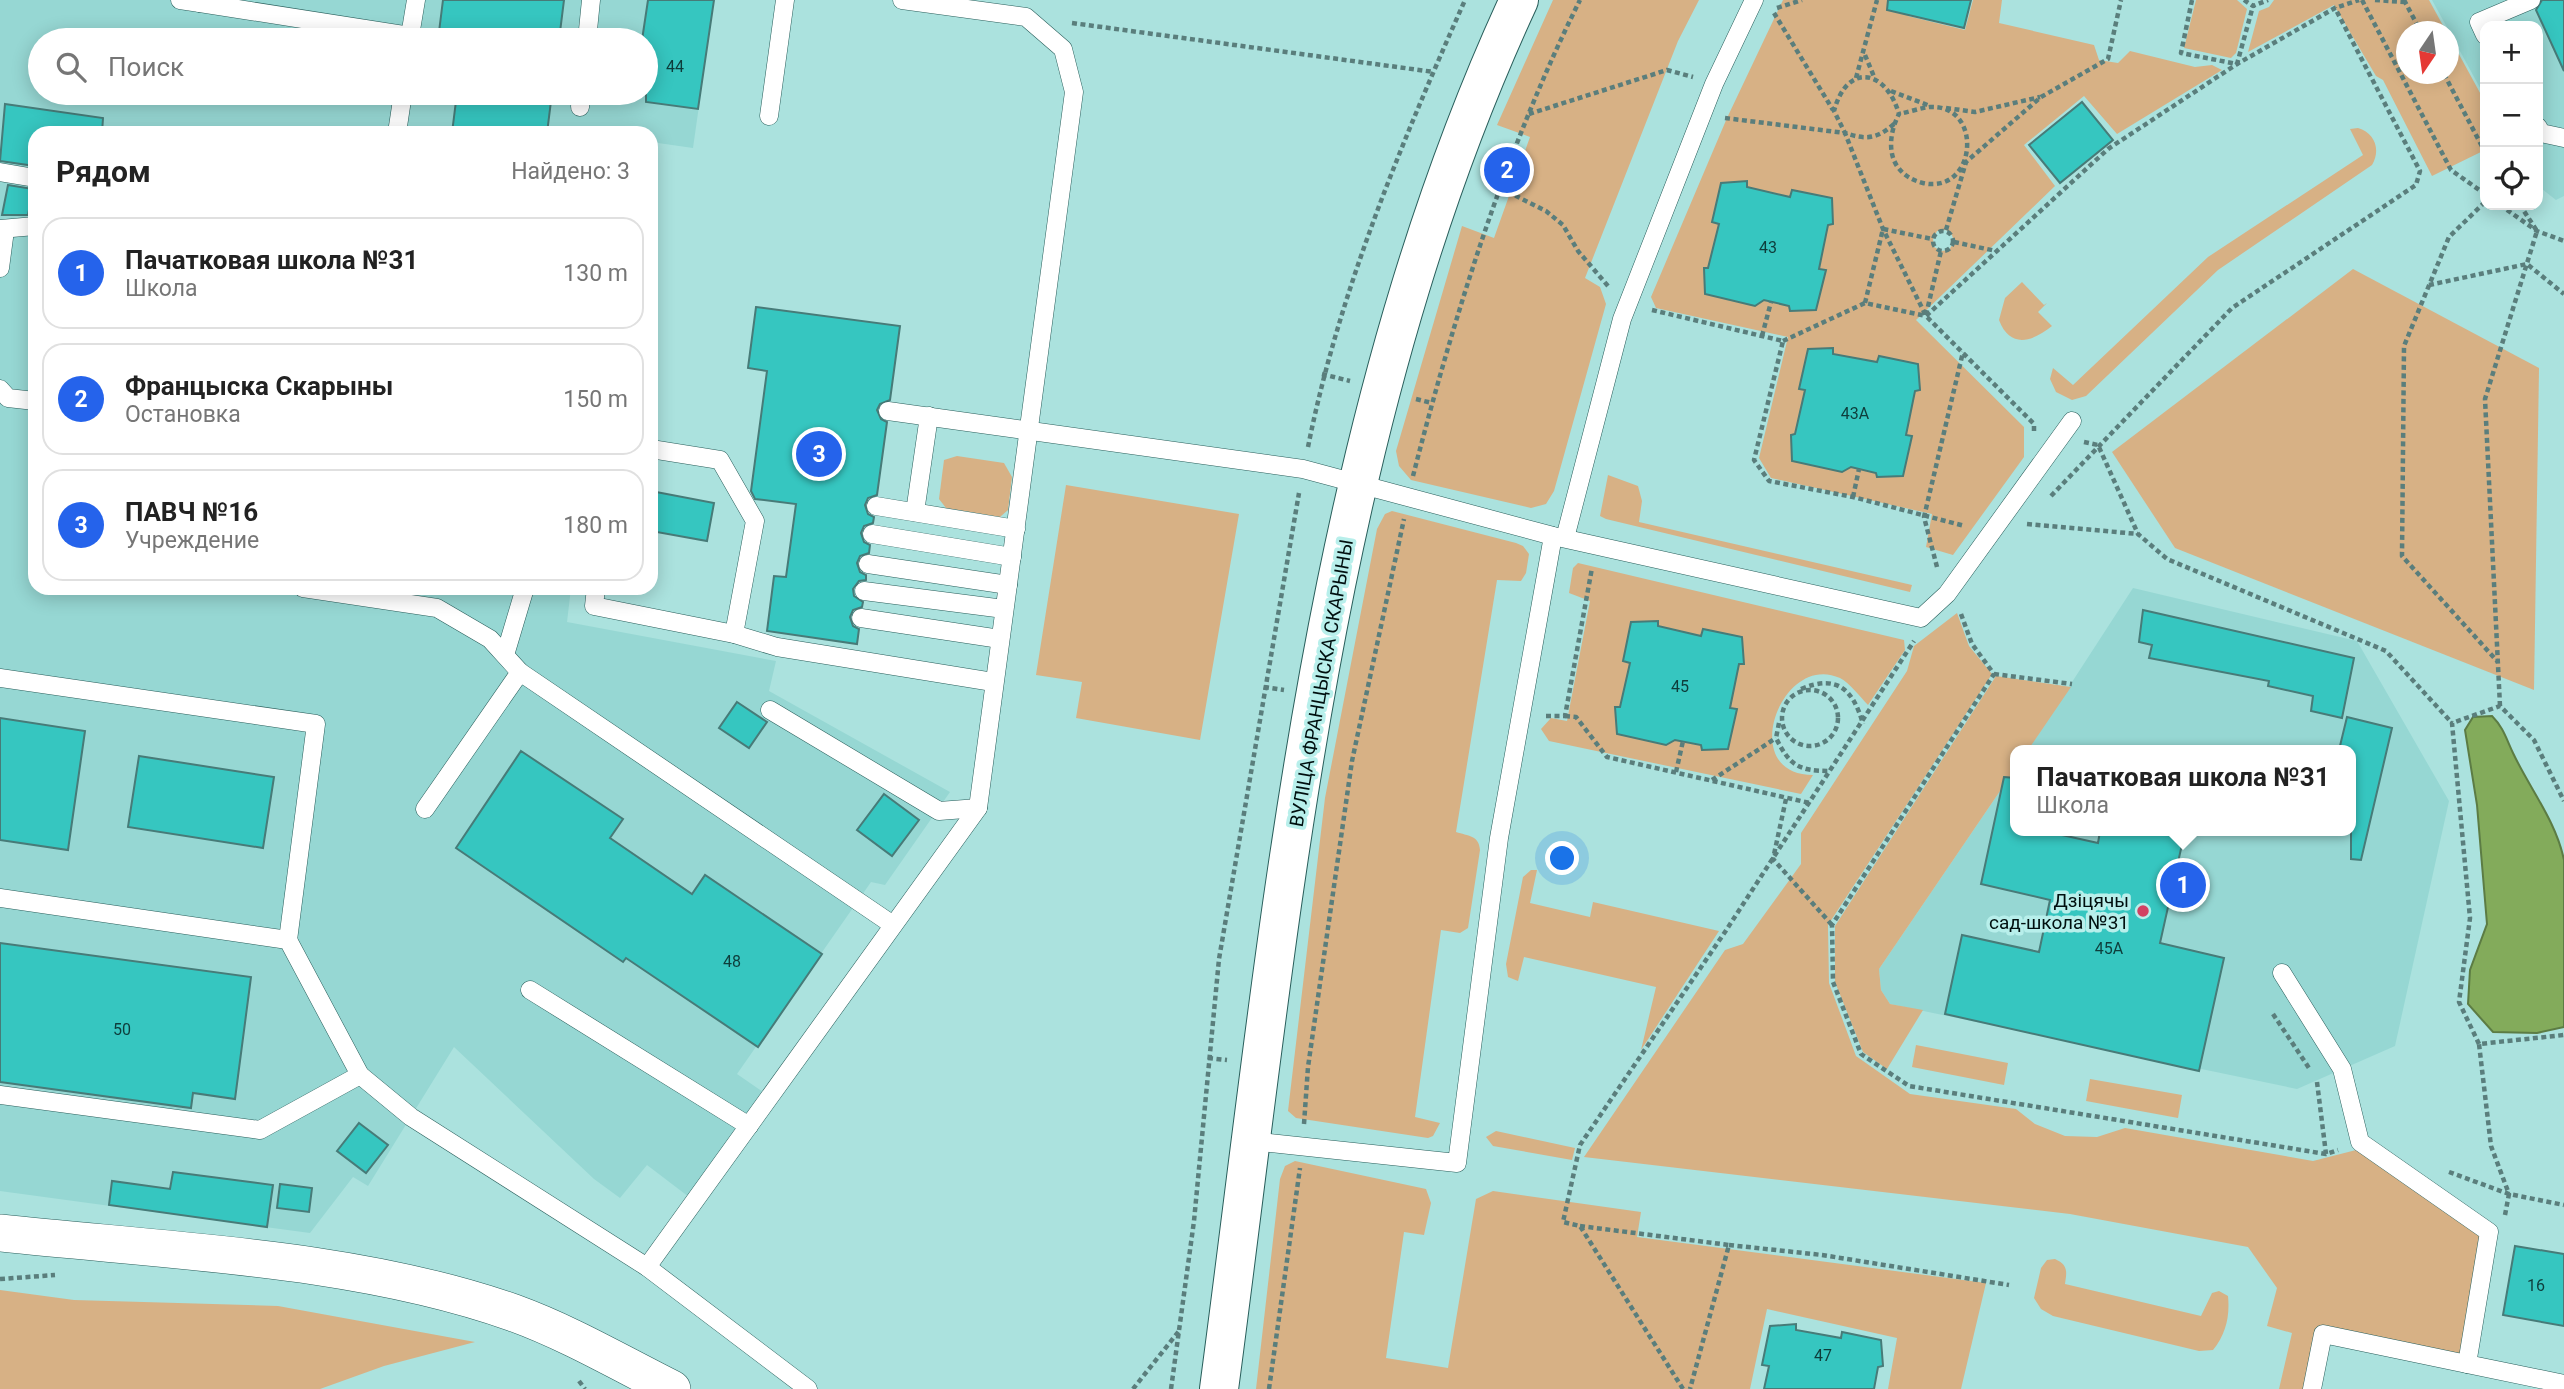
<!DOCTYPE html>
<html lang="ru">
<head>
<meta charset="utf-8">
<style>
	body { margin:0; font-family:Roboto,sans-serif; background:#f2f2f2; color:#222 }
	.controls { position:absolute; right:21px; top:21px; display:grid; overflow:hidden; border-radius:14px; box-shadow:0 4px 18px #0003 }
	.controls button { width:63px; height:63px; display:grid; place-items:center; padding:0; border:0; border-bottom:2px solid #e0e0e0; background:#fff; color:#222; font:35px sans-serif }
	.compass { position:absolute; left:2396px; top:21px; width:63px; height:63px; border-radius:50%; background:#fff; box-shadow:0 4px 18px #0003; rotate:193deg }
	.you { position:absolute; left:1563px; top:859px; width:24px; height:24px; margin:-18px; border:5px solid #fff; border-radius:50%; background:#1a73e8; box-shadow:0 0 0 10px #1a73e833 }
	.badge { display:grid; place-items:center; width:46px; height:46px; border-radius:50%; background:#2563eb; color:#fff; font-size:23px; font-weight:700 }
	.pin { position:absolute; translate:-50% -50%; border:4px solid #fff; box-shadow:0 2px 7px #0006 }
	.popup { position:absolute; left:2010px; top:745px; width:346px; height:91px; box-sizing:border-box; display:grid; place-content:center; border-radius:14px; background:#fff; filter:drop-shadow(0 2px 5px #0005); font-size:23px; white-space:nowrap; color:#767676 }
	.popup b { font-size:26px; color:#222 }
	.popup::after { content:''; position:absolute; left:50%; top:100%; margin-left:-14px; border:14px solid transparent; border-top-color:#fff }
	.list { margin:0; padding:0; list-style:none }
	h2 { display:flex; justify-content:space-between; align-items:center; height:91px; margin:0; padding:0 28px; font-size:30px }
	h2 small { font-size:23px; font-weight:400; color:#767676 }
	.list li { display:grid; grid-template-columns:46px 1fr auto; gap:21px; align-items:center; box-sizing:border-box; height:112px; margin:0 14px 14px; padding:0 14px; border:2px solid #e0e0e0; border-radius:21px }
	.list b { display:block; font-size:26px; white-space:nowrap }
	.list p { margin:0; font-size:23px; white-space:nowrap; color:#767676 }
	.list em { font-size:23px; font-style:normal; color:#767676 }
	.icon { flex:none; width:38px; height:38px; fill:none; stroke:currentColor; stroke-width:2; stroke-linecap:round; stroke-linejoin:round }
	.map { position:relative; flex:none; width:2564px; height:1389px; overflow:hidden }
	.search { position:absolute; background:#fff; box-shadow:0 4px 18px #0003; left:28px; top:28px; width:630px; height:77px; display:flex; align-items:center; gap:18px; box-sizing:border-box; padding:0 24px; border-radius:38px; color:#767676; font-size:26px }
	.panel { position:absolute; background:#fff; box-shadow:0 4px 18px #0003; left:28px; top:126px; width:630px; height:469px; border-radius:21px }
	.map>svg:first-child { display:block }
	.built { fill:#96d7d3; fill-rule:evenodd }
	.green { fill:#d7b185; fill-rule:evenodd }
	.water { fill:#83ab5b; stroke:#5c7c44; stroke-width:2 }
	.building { fill:#36c6c0; stroke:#477b78; stroke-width:2 }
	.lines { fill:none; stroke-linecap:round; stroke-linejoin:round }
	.service-casing { stroke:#295e5b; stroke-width:19 }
	.minor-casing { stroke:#295e5b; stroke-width:38 }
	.secondary-casing { stroke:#295e5b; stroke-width:40 }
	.path { stroke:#5a7e7c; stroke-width:4.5; stroke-dasharray:5 3.5; stroke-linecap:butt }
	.service { stroke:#fff; stroke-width:18 }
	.minor { stroke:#fff; stroke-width:37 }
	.secondary { stroke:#fff; stroke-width:38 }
	.poi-dot { fill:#d14163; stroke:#b8efeb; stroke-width:2.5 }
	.labels { text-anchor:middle; stroke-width:7; stroke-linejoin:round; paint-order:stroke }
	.number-label { font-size:16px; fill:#0e3d3b }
	.street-label { font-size:19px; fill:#000f0f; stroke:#b8efeb }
	.poi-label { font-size:19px; fill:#000f0f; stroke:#b8efeb; text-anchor:end }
</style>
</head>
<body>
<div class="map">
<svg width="2564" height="1389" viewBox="0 0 2564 1389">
	<rect width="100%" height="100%" fill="#abe2de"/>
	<!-- built -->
	<g class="built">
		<path d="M0 0H714L693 148 651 142V133H35V588H571L567 622 776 661 769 691 950 792 885 885 871 882 737 1074 763 1092 689 1197 647 1165 620 1198 594 1179 454 1047 368 1186 353 1177 310 1233 0 1191ZM40 40H646V93H40Z"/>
		<path d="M2432 0H2564V196L2556 200 2538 186V26H2485V97Z"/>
		<path d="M2133 588 2357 641 2449 801 2395 1046 2297 1089 1890 1004 1881 990 1879 969 2015 769V831H2351V750H2028Z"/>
	</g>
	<!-- green -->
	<g class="green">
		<path d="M1553 0H1699L1678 41 1585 278 1600 287 1606 304 1554 491 1546 504 1531 508 1411 480 1399 466 1396 451 1462 226 1494 238 1530 137 1497 125Z"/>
		<path d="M1783 0H1911L1908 16 1965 30 1973 0H2002L1999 23 2094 45 2099 60 2118 63 2130 51 2195 67 2212 65 2222 70 2117 134 2084 96 2024 145 2055 186 1916 320 2024 427V457L1953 555 1926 547 1932 514 1771 478 1759 458 1788 337 1656 308 1651 297 1727 118ZM1746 182 1747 187 1790 199 1792 190 1812 194 1813 199 1832 198 1833 224 1828 225 1816 268 1825 270 1816 310 1790 311 1789 306 1761 300 1755 306 1725 299 1724 294 1705 295 1704 269 1708 268 1721 224 1712 222 1716 203 1721 202 1720 183ZM1946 230 1952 235 1954 242 1949 250 1941 251 1934 247 1933 239 1937 231ZM1833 348V354L1877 365 1879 356 1899 360 1900 365H1918L1920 390 1915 391 1902 434 1912 437 1908 457H1903V476L1877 477 1876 473 1848 466 1842 472 1792 461 1791 435 1795 434 1808 391 1799 388 1803 369 1808 368 1807 349Z"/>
		<path d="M2196 0H2237L2247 9 2236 53 2231 58 2184 48Z"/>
		<path d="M2274 0H2429L2446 31 2406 32V74H2448L2449 36 2485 102V150L2432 176 2383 80 2376 76 2334 5 2248 52 2259 11 2269 7Z"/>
		<path d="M2358 128C2375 133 2381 150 2372 165L2218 270 2086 396 2072 400 2056 392 2050 379 2053 368 2073 385 2208 257 2363 155 2350 129Z"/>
		<path d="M2353 269 2539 368 2534 690 2175 548 2112 452Z"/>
		<path d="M2022 282 2044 305 2047 303 2038 312 2052 326C2032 342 2010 349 1999 320L2005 298Z"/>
		<path d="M957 456 1004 463 1012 477 1008 510 1000 517 946 508 939 499 944 460Z"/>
		<path d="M1608 475 1638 486 1642 501 1639 522 1912 585 1910 592 1606 519 1600 516Z"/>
		<path d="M1066 485 1239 514 1200 740 1076 718 1082 682 1036 675Z"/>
		<path d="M1392 511 1516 543 1523 546 1529 554 1526 573 1521 581 1497 580 1456 832C1468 836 1479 835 1480 850L1468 928 1460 933 1441 930 1415 1117 1440 1123 1433 1136 1428 1138 1296 1118 1288 1111 1325 798 1377 529 1385 514Z"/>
		<path d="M1578 563 1904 640 1905 650 1868 705C1860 697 1850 683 1840 678 1781 651 1736 775 1813 775L1801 794 1549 741 1541 729 1551 718 1567 721 1590 601 1569 593 1573 568ZM1658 626 1701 638 1704 629 1723 633 1724 638 1742 637 1744 663 1739 664 1727 707 1736 709 1728 749 1702 750 1701 745 1673 739 1666 745 1636 738 1635 733 1617 734 1615 708 1620 707 1632 663 1623 661Z"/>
		<path d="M1957 613 1969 646 1992 674 1828 925 1829 983 1856 1056 1910 1094 2016 1109 2035 1124 2065 1136 2097 1137 2125 1128 2313 1161 2360 1149 2482 1234 2462 1359 2318 1328 2305 1389H2279L2292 1333 2267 1326 2277 1288 2248 1247 2070 1214 1584 1157 1725 950 1743 944 1801 864V833L1907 671 1914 646Z"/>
		<path d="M1996 676 2071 687 2028 750H2015V769L1879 969 1881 990 1890 1004 1923 1010 1887 1069 1863 1052 1835 982V926Z"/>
		<path d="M1531 870H1537L1530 903 1590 917 1593 902 1719 931 1641 1050 1656 987 1524 957 1518 981 1508 977 1506 964 1523 877Z"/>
		<path d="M1916 1045 2008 1063 2004 1085 1912 1067Z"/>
		<path d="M2090 1079 2182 1095 2178 1118 2086 1101Z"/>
		<path d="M1496 1131 1575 1148 1572 1160 1493 1146 1486 1137Z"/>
		<path d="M1295 1161 1426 1189 1431 1203 1424 1235 1404 1232 1386 1358 1448 1368 1476 1199 1493 1191 1641 1212 1637 1237 1986 1283 1961 1389H1888L1897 1338 1767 1309 1750 1389H1256L1280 1179 1285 1166Z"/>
		<path d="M2055 1259C2068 1265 2067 1271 2065 1284L2201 1316 2212 1293 2219 1291 2228 1296C2230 1316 2226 1334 2213 1350L2199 1351 2053 1316 2041 1309 2034 1298 2041 1268 2047 1260Z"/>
		<path d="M0 1290 74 1300 278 1306 475 1342 384 1366 320 1389H0Z"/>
	</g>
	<!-- water -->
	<path class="water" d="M2492 716C2503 727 2506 738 2513 753 2530 789 2556 821 2564 860V1027L2537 1033 2493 1032 2468 1004 2470 970 2487 924 2477 805 2465 730 2473 717Z"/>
	<!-- building -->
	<g class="building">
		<path d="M443 0H564L559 40H438Z"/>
		<path d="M648 0H714L698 109 646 102V40H642Z"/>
		<path d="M1888 0H1971L1964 28 1887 10Z"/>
		<path d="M2542 0H2564V71L2536 10Z"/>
		<path d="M457 93H552L547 133H452Z"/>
		<path d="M2082 102 2113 140 2060 183 2029 145Z"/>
		<path d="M5 104 103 118 102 133H35V166L0 161Z"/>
		<path d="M1747 181V187L1790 197 1792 190 1832 198 1833 224 1828 225 1819 269 1826 270 1816 310 1790 311 1789 306 1764 300 1755 306 1705 294 1704 268H1708L1719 224 1712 222 1721 183Z"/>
		<path d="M8 185 33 189 28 215H2Z"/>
		<path d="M756 307 900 326 890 400 880 404 877 410 881 419 887 422 877 495 868 498 865 505 868 514 874 517 873 523 864 526 861 533 864 542 870 545 869 553 860 556 857 563 860 572 866 575V580L859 581 853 589 854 596 863 602 862 607 853 610 850 617 853 626 859 629 857 644 767 631 774 576 786 577 796 504 755 499 751 491 767 371 748 368Z"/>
		<path d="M1833 348V354L1877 362 1879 356 1918 364 1920 390 1915 391 1906 435 1912 436 1903 476 1877 477 1876 473 1851 467 1842 472 1792 461 1791 435 1795 434 1805 390 1799 389 1808 349Z"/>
		<path d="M651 491 714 503 707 541 651 531Z"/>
		<path d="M2143 610 2354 658 2342 718 2311 711 2313 696 2268 686 2269 681 2149 658 2152 645 2139 642Z"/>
		<path d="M1658 621V626L1701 636 1703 629 1742 637 1744 664H1739L1730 708 1737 709 1728 749 1702 750 1701 745 1675 740 1666 745 1617 734 1615 707H1620L1630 663 1623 661 1631 622Z"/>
		<path d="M737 702 767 722 749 748 719 728Z"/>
		<path d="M2347 717 2392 728 2361 860 2351 859V750H2339Z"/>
		<path d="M0 718 85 731 68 850 0 840Z"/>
		<path d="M521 751 623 819 610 838 692 894 705 875 822 954 758 1047 626 958 623 962 456 848Z"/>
		<path d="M139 756 274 777 263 848 128 827Z"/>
		<path d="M2004 777 2015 778V831H2044L2098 843 2100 831H2185L2160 943 2224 958 2199 1071 1945 1014 1962 935 2039 952 2050 900 1981 884Z"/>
		<path d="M884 794 919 820 892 856 857 830Z"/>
		<path d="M0 943 251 977 235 1099 193 1093 191 1108 0 1082Z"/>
		<path d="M359 1123 388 1145 366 1173 337 1151Z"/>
		<path d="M173 1172 273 1185 267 1227 109 1205 112 1181 170 1189Z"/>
		<path d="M280 1184 312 1188 309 1212 277 1208Z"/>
		<path d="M2515 1246 2564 1254V1326L2503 1315Z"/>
		<path d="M1796 1324V1330L1841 1338 1842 1332 1881 1340 1883 1366 1878 1367 1874 1389H1764L1769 1366 1762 1365 1770 1326Z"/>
	</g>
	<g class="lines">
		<defs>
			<g id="service">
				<path d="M180 0 200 3V0"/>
				<path d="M200 3 410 36V40"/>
				<path d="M2485 35 2479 22 2531 0"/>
				<path d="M410 36 416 0"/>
				<path d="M587 40 591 0"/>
				<path d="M580 107 581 93"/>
				<path d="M769 116 785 0"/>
				<path d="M2538 127 2541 133 2564 138"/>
				<path d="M397 133 403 93"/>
				<path d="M0 172 35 178"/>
				<path d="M0 229 35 226"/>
				<path d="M0 268 5 230"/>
				<path d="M0 389 8 398 35 401"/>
				<path d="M888 411 1303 469 1553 536 1921 618 1947 594 2072 421"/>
				<path d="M651 449 720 460 755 521 734 634"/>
				<path d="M876 506 1016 529"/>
				<path d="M915 512 929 416"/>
				<path d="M872 534 1012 557"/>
				<path d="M1565 538 1622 319 1714 84 1754 0"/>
				<path d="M868 564 1008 585"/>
				<path d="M303 588 437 608 490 639 520 672"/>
				<path d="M596 588 594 606 734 634 777 647 993 682"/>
				<path d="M864 591 1004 609"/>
				<path d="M861 618 1000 639"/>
				<path d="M505 655 525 588"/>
				<path d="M0 678 316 724 288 940"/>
				<path d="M770 710 939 811 978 808"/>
				<path d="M425 809 520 672 893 925"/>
				<path d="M0 898 288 940 360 1075 411 1117 647 1267 808 1389"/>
				<path d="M2282 973 2342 1069 2360 1142 2489 1232 2467 1364 2564 1384"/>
				<path d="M530 990 749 1126"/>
				<path d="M0 1095 260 1130 360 1075"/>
				<path d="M1252 1141 1457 1163 1499 838 1553 536"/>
				<path d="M647 1267 978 808 1074 92 1063 49 1026 17 902 0"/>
				<path d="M2312 1389 2323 1334 2467 1364"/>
			</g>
			<path id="minor" d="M0 1233C167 1251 356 1257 514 1313 569 1333 620 1363 672 1389"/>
			<path id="secondary" d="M1219 1389C1281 924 1320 430 1519 0"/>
		</defs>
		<!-- service casing -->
		<use href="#service" class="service-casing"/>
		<!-- minor casing -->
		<use href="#minor" class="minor-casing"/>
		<!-- secondary casing -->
		<use href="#secondary" class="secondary-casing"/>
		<!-- path -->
		<g class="path">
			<path d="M2192 0 2181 53 2237 64 2253 6"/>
			<path d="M2244 0 2253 6 2268 0"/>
			<path d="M2362 0 2451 170 2485 194"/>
			<path d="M2375 0 2405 2"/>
			<path d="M2404 0 2421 32"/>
			<path d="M1777 8 1802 0"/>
			<path d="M1774 13 1833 110"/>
			<path d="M1072 23 1434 72"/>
			<path d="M1865 55 1875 79"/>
			<path d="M2444 74 2485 152"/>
			<path d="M1856 78 1877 0"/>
			<path d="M1891 91 1930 106"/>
			<path d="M1946 108 1975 112 2040 97"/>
			<path d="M1529 114 1667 70 1693 77"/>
			<path d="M1725 118 1845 133 1883 229 1926 316 2034 424V431"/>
			<path d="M1894 124C1877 139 1866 140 1845 133L1834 111C1847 62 1886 69 1899 114 1891 129 1887 151 1897 166 1904 176 1912 180 1923 183 1977 195 1984 104 1930 107 1920 108 1909 112 1899 114"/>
			<path d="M1488 163 1507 170"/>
			<path d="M1500 188 1546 211 1563 225 1578 251 1608 286"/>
			<path d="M2485 202 2449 237 2404 346 2402 556 2498 662"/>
			<path d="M2500 205 2537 231 2564 241"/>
			<path d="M1946 230 1966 162 2041 97 2108 59 2121 0"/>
			<circle cx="1943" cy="241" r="10"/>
			<path d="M1954 242 1996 251"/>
			<path d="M2429 285 2527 264 2564 294"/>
			<path d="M1865 303 1883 229 1932 239"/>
			<path d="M1652 310 1783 341 1754 460 1769 481 1853 497 1965 526"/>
			<path d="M1926 315 1941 251"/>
			<path d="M1762 336 1771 302"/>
			<path d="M1783 341 1865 303 1926 316 2108 149 2237 64 2335 8 2359 0"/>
			<path d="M1322 374 1350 381"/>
			<path d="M1416 399 1432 403"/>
			<path d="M2084 442 2098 445 2138 534 2167 559 2386 651 2452 723"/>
			<path d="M1308 447C1339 292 1401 144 1465 0"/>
			<path d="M1413 476C1454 316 1506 148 1580 0"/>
			<path d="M2051 496 2232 308 2416 185 2420 171 2335 8"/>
			<path d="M1853 497 1859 469"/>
			<path d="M2027 524 2138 534"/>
			<path d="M1937 567 1924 517 1963 352"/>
			<path d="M1961 614 1972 644 1994 674 1832 925 1833 982 1861 1054 1909 1086 2326 1154 2338 1150"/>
			<path d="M1994 674 2072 684"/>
			<path d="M1264 687 1284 690"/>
			<path d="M1801 689C1837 674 1853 689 1863 724"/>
			<circle cx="1810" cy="718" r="28"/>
			<path d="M2500 706 2485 399 2537 231 2520 205"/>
			<path d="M1546 716H1565L1592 568"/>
			<path d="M1565 716 1576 717 1607 757 1810 803"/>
			<path d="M1779 723 1776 738C1790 766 1799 771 1830 771"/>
			<path d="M1676 772 1683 741"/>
			<path d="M1712 780 1776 738"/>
			<path d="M1786 799 1773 859 1832 925"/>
			<path d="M2273 1014 2309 1068"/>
			<path d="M2479 1044 2459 1002 2470 918 2452 723 2500 706 2534 740 2564 801"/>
			<path d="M1208 1058 1227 1060"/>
			<path d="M2317 1082 2326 1154"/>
			<path d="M1304 1124 1308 1067 1352 761 1404 519"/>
			<path d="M2449 1172 2509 1194 2564 1205"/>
			<path d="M2505 1215 2509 1194 2491 1146 2479 1044 2564 1035"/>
			<path d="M1580 1226 1729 1245 1690 1389"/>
			<path d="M1729 1245 1822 1255 2009 1285"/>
			<path d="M0 1279 55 1275"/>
			<path d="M579 1381 585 1389"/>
			<path d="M1133 1389 1179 1331"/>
			<path d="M1171 1389 1194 1221 1219 959 1299 493"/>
			<path d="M1269 1389 1300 1168"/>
			<path d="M1683 1389 1580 1226 1563 1222 1580 1145 1725 932 1914 641"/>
		</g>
		<!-- service -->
		<use href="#service" class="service"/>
		<!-- minor -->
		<use href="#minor" class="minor"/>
		<!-- secondary -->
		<use href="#secondary" class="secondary"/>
	</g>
	<!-- markers -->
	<circle class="poi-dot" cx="2143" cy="911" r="7"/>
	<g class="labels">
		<!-- number labels -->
		<g class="number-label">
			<text x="675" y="72">44</text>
			<text x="1768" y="253">43</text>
			<text x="1855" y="419">43А</text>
			<text x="1680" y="692">45</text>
			<text x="2109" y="954">45А</text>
			<text x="732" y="967">48</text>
			<text x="122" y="1035">50</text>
			<text x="2536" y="1291">16</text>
			<text x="1823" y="1361">47</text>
		</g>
		<!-- street labels -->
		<g class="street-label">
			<text transform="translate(1321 683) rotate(-80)" y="7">ВУЛІЦА ФРАНЦЫСКА СКАРЫНЫ</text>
		</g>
		<!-- poi labels -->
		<g class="poi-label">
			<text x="2129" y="907">Дзіцячы<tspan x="2129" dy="22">сад-школа №31</tspan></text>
		</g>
	</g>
</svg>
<div class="controls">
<button>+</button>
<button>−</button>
<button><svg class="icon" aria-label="locate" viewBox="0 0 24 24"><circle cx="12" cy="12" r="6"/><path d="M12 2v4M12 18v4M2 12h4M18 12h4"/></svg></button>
</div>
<svg class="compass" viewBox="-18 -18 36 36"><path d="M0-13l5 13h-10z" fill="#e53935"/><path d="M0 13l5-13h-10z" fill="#767676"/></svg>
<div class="you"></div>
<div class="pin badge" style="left:2183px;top:885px">1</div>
<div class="popup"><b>Пачатковая школа №31</b>Школа</div>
<div class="pin badge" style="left:1507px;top:170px">2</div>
<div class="pin badge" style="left:819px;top:454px">3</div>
<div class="search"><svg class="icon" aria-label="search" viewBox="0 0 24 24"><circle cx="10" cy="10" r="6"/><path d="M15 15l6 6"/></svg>Поиск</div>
<section class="panel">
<h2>Рядом<small>Найдено: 3</small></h2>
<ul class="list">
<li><span class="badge">1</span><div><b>Пачатковая школа №31</b><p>Школа</p></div><em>130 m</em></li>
<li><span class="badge">2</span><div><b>Францыска Скарыны</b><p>Остановка</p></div><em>150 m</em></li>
<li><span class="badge">3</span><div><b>ПАВЧ №16</b><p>Учреждение</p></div><em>180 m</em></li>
</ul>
</section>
</div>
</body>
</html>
